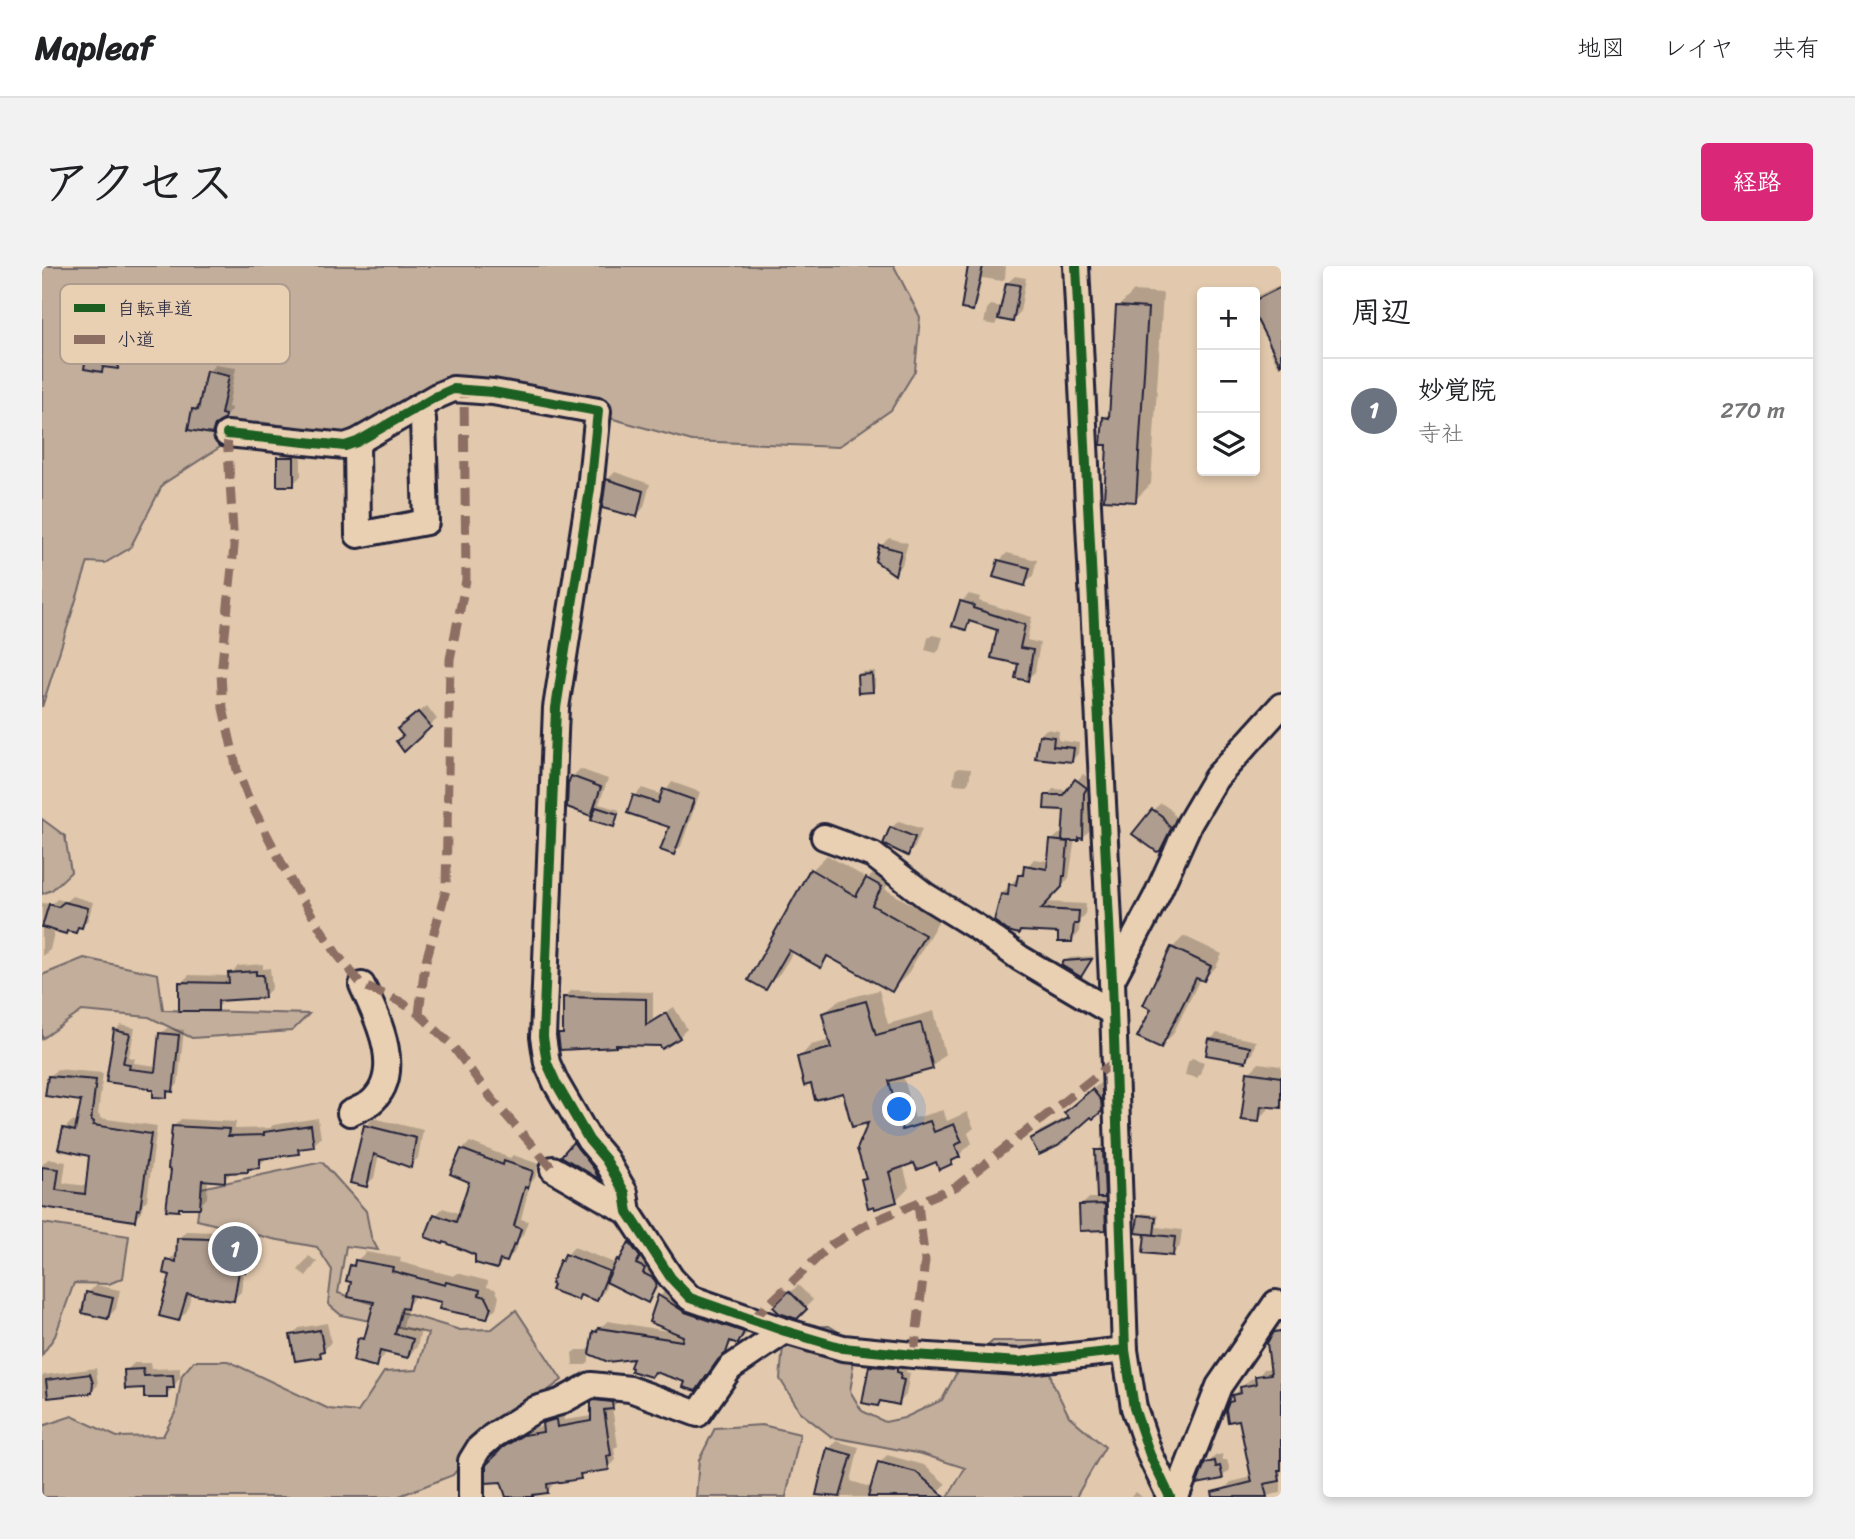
<!DOCTYPE html>
<html lang="ja">
<head>
<meta charset="utf-8">
<style>
	body { margin:0; font-family:Sriracha,"Klee One",sans-serif; background:#f2f2f2; color:#202124 }
	.controls { position:absolute; right:21px; top:21px; display:grid; overflow:hidden; border-radius:7px; box-shadow:0 4px 10px #0003 }
	.controls button { width:63px; height:63px; display:grid; place-items:center; padding:0; border:0; border-bottom:2px solid #e0e0e0; background:#fff; color:#202124; font:35px sans-serif }
	.you { position:absolute; left:858px; top:844px; width:24px; height:24px; margin:-18px; border:5px solid #fff; border-radius:50%; background:#1a73e8; box-shadow:0 0 0 10px #1a73e833 }
	.badge { display:grid; place-items:center; width:46px; height:46px; border-radius:50%; background:#db2777; color:#fff; font-size:23px; font-weight:700 }
	.pin { position:absolute; translate:-50% -50%; border:4px solid #fff; box-shadow:0 2px 7px #0006 }
	.list { margin:0; padding:0; list-style:none }
	h2 { display:flex; justify-content:space-between; align-items:center; height:91px; margin:0; padding:0 28px; font-size:30px }
	h2 small { font-size:23px; font-weight:400; color:#757577 }
	.list li { display:grid; grid-template-columns:46px 1fr auto; gap:21px; align-items:center; box-sizing:border-box; height:105px; padding:0 28px; border-top:2px solid #e0e0e0 }
	.list b { display:block; font-size:26px; white-space:nowrap }
	.list p { margin:0; font-size:23px; white-space:nowrap; color:#757577 }
	.list em { font-size:23px; font-style:normal; color:#757577 }
	.icon { flex:none; width:38px; height:38px; fill:none; stroke:currentColor; stroke-width:2; stroke-linecap:round; stroke-linejoin:round }
	.map { position:relative; flex:none; width:1239px; height:1231px; overflow:hidden; border-radius:7px }
	header { display:flex; align-items:center; gap:42px; box-sizing:border-box; height:98px; padding:0 35px; background:#fff; border-bottom:2px solid #e0e0e0 }
	header strong { font-size:33px }
	nav { display:flex; gap:38px; margin-inline-start:auto; font-size:24px }
	.intro { display:flex; align-items:center; justify-content:space-between; box-sizing:border-box; height:168px; padding:0 42px }
	h1 { margin:0; font-size:49px }
	.button { padding:18px 32px; border-radius:7px; background:#db2777; color:#fff; font-size:24px; font-weight:700 }
	main { display:flex; gap:42px; padding:0 42px }
	aside { flex:1; background:#fff; border-radius:7px; box-shadow:0 4px 10px #0003 }
	.map>svg:first-child { display:block }
	.green { fill:#c2ae9a; stroke:#72686a; stroke-width:2 }
	.shadow { fill:#0003 }
	.building { fill:#af9d8f; stroke:#22223b; stroke-width:2 }
	.lines { fill:none; stroke-linecap:round; stroke-linejoin:round }
	.minor-casing { stroke:#22223b; stroke-width:30 }
	.minor { stroke:#ead0b2; stroke-width:24 }
	.quiet { stroke:#8d6e63; stroke-width:9; stroke-dasharray:18 9; stroke-linecap:butt }
	.cycleway-casing { stroke:#ead0b2; stroke-width:15 }
	.cycleway { stroke:#1b5e20; stroke-width:10 }
	.key { fill:#ead0b2; stroke:#ae9c8e; stroke-width:2 }
	.key-label { font-size:19px; fill:#22223b }
</style>
</head>
<body>
<header>
<strong>Mapleaf</strong>
<nav><a>地図</a><a>レイヤ</a><a>共有</a></nav>
</header>
<div class="intro"><h1>アクセス</h1><a class="button">経路</a></div>
<main>
<div class="map">
<svg width="1239" height="1231" viewBox="0 0 1239 1231">
	<rect width="100%" height="100%" fill="#e2c9ad"/>
	<filter id="ink" filterUnits="userSpaceOnUse"><feTurbulence type="fractalNoise" baseFrequency=".0143" numOctaves="2"/><feDisplacementMap in="SourceGraphic" scale="14" xChannelSelector="R" yChannelSelector="G"/><feConvolveMatrix kernelMatrix="1 2 1 2 8 2 1 2 1" color-interpolation-filters="sRGB"/></filter>
	<g filter="url(#ink)">
		<!-- green -->
		<g class="green">
			<path d="M0 0H852L878 51 873 105 849 144 796 181 650 175 421 111 299 168 217 156 121 218 88 282 63 297 46 296 0 441Z"/>
			<path d="M0 553 23 570 29 606 10 624 0 628Z"/>
			<path d="M42 692 116 708 121 744 267 748 250 765 150 772 107 751 40 745 0 773V709Z"/>
			<path d="M280 896 324 945 329 971 336 984 304 980 296 1027 418 1064 450 1063 474 1044 520 1114 489 1137 424 1193 411 1209 355 1231H0V1160L30 1150 75 1171 121 1170 134 1145 140 1109 152 1095H186L287 1143 316 1146 342 1106 375 1104 386 1067 299 1049 286 1038 290 1004 275 981 231 973 155 954 159 922Z"/>
			<path d="M0 957 87 970 81 1012 67 1018 32 1017 13 1070 0 1089Z"/>
			<path d="M787 1060 807 1072 811 1108 808 1125 820 1145 843 1156 862 1152 900 1134 914 1108 951 1075H1000L1011 1118 1027 1150 1063 1181 1034 1231H906L923 1202 880 1188 790 1171 759 1147 738 1113 741 1080 766 1061Z"/>
			<path d="M720 1159 758 1168 744 1231H654L657 1194 673 1162Z"/>
		</g>
		<!-- shadow -->
		<g class="shadow">
			<path d="M928 0H964L963 12 960 15 940 12 934 40 931 43Z"/>
			<path d="M973 10 984 12 978 46 971 54 957 51 953 59 942 57 945 43 949 39 960 41 965 17Z"/>
			<path d="M1239 18V100L1237 101 1229 87 1232 83 1216 53 1213 54V31Z"/>
			<path d="M1092 25 1121 27 1109 218 1093 234 1067 177 1062 152 1069 145 1076 41Z"/>
			<path d="M53 78 84 84 82 95 75 102 64 100 60 104 47 84Z"/>
			<path d="M173 99 194 102 186 141 189 142V144L170 166 151 144 160 135 166 106Z"/>
			<path d="M245 185H259V210L251 218 237 192Z"/>
			<path d="M573 206 608 218 602 241 595 249 562 241 566 213Z"/>
			<path d="M847 272 866 277 860 299 852 307 839 280Z"/>
			<path d="M965 287 995 294 991 310 983 318 957 295Z"/>
			<path d="M927 328 938 331 937 335 990 351 985 374 998 377 993 406 985 413 978 397 957 363 931 355 924 362 919 336Z"/>
			<path d="M890 369 901 371 897 384 894 387 883 384 886 372Z"/>
			<path d="M833 405V421L830 425 817 409 820 406Z"/>
			<path d="M385 440 395 453 388 460 365 455Z"/>
			<path d="M1004 463 1017 465 1016 474 1037 477 1036 488 1030 494 995 491 998 469Z"/>
			<path d="M916 502 929 503 927 516 924 519 911 518 913 505Z"/>
			<path d="M538 503 566 513 557 538 578 544 571 559 552 553 555 541 548 548 530 511Z"/>
			<path d="M1041 508 1050 515 1047 519V565L1041 571 1033 573 1027 612 1004 636 1044 638 1043 649 1038 654 1037 667 1030 675 960 628 992 593 1007 595 1009 575 1017 568H1022L1024 542 1005 530 1011 523 1027 524Z"/>
			<path d="M630 516 658 526 639 580 632 587 629 560 593 530 600 522 621 529Z"/>
			<path d="M1119 537 1128 543 1135 554 1126 575 1118 584 1111 544Z"/>
			<path d="M857 555 880 563 873 581 866 588 849 562Z"/>
			<path d="M785 589 826 613 840 598 853 605 843 623 897 654 865 709 850 724 788 690 778 700 752 685 738 707 723 722 770 604Z"/>
			<path d="M30 630 51 636 46 654 33 665 13 663 8 684 0 690V637L10 638 15 633 24 635Z"/>
			<path d="M1142 670 1180 688 1174 701 1162 713 1159 711 1131 768 1119 780 1111 742 1130 682Z"/>
			<path d="M1051 690 1042 706 1023 696 1027 692Z"/>
			<path d="M221 698V703L228 702 230 722 222 730 183 733 175 743 139 717 147 709 188 710 196 700Z"/>
			<path d="M530 724 611 726V754L632 741 645 763 637 771 619 778H575L518 769 523 764 522 732Z"/>
			<path d="M837 724 846 758 892 745 903 788 890 801 861 809 873 852 901 844 905 855 925 846 932 862 926 867 930 877 909 897 895 894 873 895 861 899 867 921 854 934 821 914 825 910 829 854 802 825 770 816 757 792 769 779 789 774 782 748 795 735Z"/>
			<path d="M79 759 93 762 87 791 93 792 92 797 115 800 118 768 125 762 142 764 136 818 124 830 109 820 66 814 73 765Z"/>
			<path d="M1175 767 1214 775 1210 788 1204 794 1168 774Z"/>
			<path d="M1150 792 1162 796 1158 808 1155 812 1143 809 1146 796Z"/>
			<path d="M1217 797 1239 800V841L1227 839 1226 844 1216 854 1207 807Z"/>
			<path d="M15 803 61 807 56 848 58 849V852L115 860 105 934 101 938 100 946 92 953 11 941 9 943 0 942V899L6 893 24 896 21 917 46 920 49 889 22 863 30 855 37 857 42 833 7 811Z"/>
			<path d="M1058 817 1066 826 1067 836 1059 844 990 873 998 865 1027 850 1032 839Z"/>
			<path d="M276 852 279 872 271 879 261 881 256 886 225 891 217 900 190 906 182 914 166 913 165 932 157 940H140L136 943 131 902V861L139 853 194 856 193 863 228 862 231 859Z"/>
			<path d="M331 852 381 864 376 892 368 900 337 888 332 912 324 919V860Z"/>
			<path d="M540 870 564 904 557 910 522 890Z"/>
			<path d="M428 876 468 892 471 889 497 898 493 912 488 918 479 953 486 955 481 969 477 973 472 987 455 1001 435 988 394 949 401 942 419 948 429 915 420 884Z"/>
			<path d="M1063 877H1068L1070 922 1060 932 1070 931 1071 955 1063 962 1039 940 1047 932H1056L1055 885Z"/>
			<path d="M1101 947 1116 949 1115 961 1140 964 1138 980 1131 988 1104 969 1098 950Z"/>
			<path d="M144 965 177 966V970L213 976 210 997 202 1004 199 1026 191 1033 150 1027 145 1045 137 1053 126 994 136 987V973Z"/>
			<path d="M595 971 603 983 600 991 609 995 621 1010 612 1028 605 1035 566 1015 562 1026 554 1033 540 1028 536 1032 520 995 525 989 532 981 575 998Z"/>
			<path d="M324 986 359 992 358 996 412 1010 415 1007 446 1015 445 1021 453 1023 457 1031 454 1042 445 1051 401 1035 374 1029 366 1040 361 1060 379 1064 375 1081 366 1090 344 1085 342 1090 333 1099 318 1073 326 1065 334 1035 311 1015 309 1000Z"/>
			<path d="M267 990 275 996 264 1010 256 1004Z"/>
			<path d="M54 1019 78 1024 74 1043 66 1051 46 1027Z"/>
			<path d="M756 1019 771 1034 754 1051 734 1041Z"/>
			<path d="M625 1023 708 1059 704 1069 696 1076 692 1075 681 1087 653 1123 645 1115 593 1091 567 1094 547 1086V1096L544 1099H531L530 1087 534 1084H550L552 1066 566 1055 632 1066 609 1055 618 1030Z"/>
			<path d="M285 1057 289 1076 278 1089 250 1070 257 1062Z"/>
			<path d="M1239 1062V1227L1219 1231H1183L1181 1224 1189 1216 1210 1211 1199 1152 1188 1137 1192 1133V1129L1208 1113 1215 1112 1222 1103 1230 1102 1234 1067Z"/>
			<path d="M836 1093 865 1100 864 1106 868 1107 864 1129 857 1137 841 1133 836 1138 829 1100Z"/>
			<path d="M92 1097H108L109 1103 138 1102V1112L124 1130 84 1105Z"/>
			<path d="M54 1102 56 1119 49 1126 0 1131V1111L2 1109Z"/>
			<path d="M559 1129 578 1134 570 1141 576 1180 572 1183 574 1194 566 1202 544 1206 538 1211 513 1215 506 1225 494 1227 490 1230 466 1231 461 1183 470 1175 490 1162 502 1160V1157L510 1150 521 1146 522 1154 551 1150V1137Z"/>
			<path d="M794 1175 817 1181 809 1215 831 1222 838 1197 845 1189 882 1199 904 1218 892 1231H788L776 1227 787 1183Z"/>
			<path d="M1180 1188 1181 1194H1185L1188 1204 1180 1211 1165 1198 1173 1190Z"/>
			<path d="M1094 1226 1100 1231H1089Z"/>
		</g>
		<!-- building -->
		<g class="building">
			<path d="M926 0H941L931 45 919 43Z"/>
			<path d="M964 17 978 19 971 56 956 53Z"/>
			<path d="M1239 21V100L1213 50V34Z"/>
			<path d="M1074 40 1106 42 1094 236 1062 234 1065 179H1059L1061 151 1067 152Z"/>
			<path d="M45 84 78 90 76 103 61 101 60 106 42 103Z"/>
			<path d="M164 105 187 110 179 148 183 149 182 154 173 159 170 168 146 164 150 143 156 144Z"/>
			<rect x="235" y="191" width="17" height="29"/>
			<path d="M564 213 601 225 595 251 560 242Z"/>
			<path d="M837 279 859 285 853 309 833 295Z"/>
			<path d="M956 294 988 302 983 320 951 311Z"/>
			<path d="M918 335 932 339 931 342 983 359 978 382 991 384 986 415 973 412 976 398 949 392 955 364 927 355 924 364 910 360Z"/>
			<path d="M830 408 831 426 816 427 815 409Z"/>
			<path d="M376 446 389 461 362 486 354 475 361 470 355 463Z"/>
			<path d="M997 469 1012 471 1011 480 1032 482 1030 496 993 492Z"/>
			<path d="M529 510 559 521 549 550 525 541 526 518Z"/>
			<path d="M1033 513 1045 522 1042 527 1041 573 1037 572V575H1020L1022 544 1002 543 1003 529H1021Z"/>
			<path d="M621 523 652 534 632 589 618 584 627 561 585 547 591 529 616 537Z"/>
			<path d="M554 541 576 548 572 561 549 554Z"/>
			<path d="M1110 543 1120 550 1129 563 1118 585 1115 586 1090 568Z"/>
			<path d="M848 561 873 571 866 590 841 578Z"/>
			<path d="M1008 574 1026 576 1023 610H1021L1020 621 999 643 1037 645 1036 658H1032L1030 676H1016V667L978 665 977 668 966 665 952 655 959 628 966 629 967 618 974 619 976 609H981L982 599 1005 603Z"/>
			<path d="M768 603 814 630 824 612 840 621 830 639 883 669 850 726 785 690 779 702 747 684 724 724 706 714Z"/>
			<path d="M22 636 46 642 40 662 36 661 34 667 25 665 24 668 0 661 7 638 16 641Z"/>
			<path d="M1129 681 1169 700 1162 715 1154 712 1119 782 1095 771 1109 743 1101 739Z"/>
			<path d="M1050 693 1039 711 1019 699 1022 695Z"/>
			<path d="M214 705V709H221L223 732 176 735V745H137V716L187 717 186 707Z"/>
			<path d="M521 731 604 733V759L624 747 638 772 620 783 618 780 574 779V781L518 784 516 768H521Z"/>
			<path d="M824 735 834 769 879 757 891 803 847 815 860 864 888 855 892 866 912 858 920 876 913 879 918 891 909 895 910 898 897 904 894 896 875 904 872 897 847 906 855 936 833 943 832 940 826 942 819 913 824 912 815 883 826 857 810 861 801 827 773 834 769 818 762 820 755 791 789 782 780 747Z"/>
			<path d="M72 764 88 768 81 797 88 798 87 803 113 806 117 767 137 769 131 826 125 825V832L111 831V824H107V822L64 816Z"/>
			<path d="M1167 773 1208 781 1204 796 1164 789Z"/>
			<path d="M1205 806 1239 811V842L1219 840 1217 856 1199 854Z"/>
			<path d="M6 810 54 814 49 855 52 856 51 859 109 868 98 944 95 943 93 955 0 941V901L17 903 14 924 43 928 47 890 16 883 21 862 33 865 39 835 3 830Z"/>
			<path d="M1050 823 1059 834 1060 845 1051 853 1049 851 1016 880 997 889 988 873 1027 852 1022 847Z"/>
			<path d="M269 859 272 881 256 883 257 888 218 893V902L206 903V906L183 907V916L160 914 158 942H137V945L124 944 129 904 126 903 130 860 187 863 186 870 222 869V866Z"/>
			<path d="M322 859 374 872 369 902 332 888 325 921 308 917Z"/>
			<path d="M531 876 552 903 557 913 519 890Z"/>
			<path d="M419 883 461 899 462 895 491 905 486 922 483 921 472 960 479 963 474 979 472 978 465 996 458 994 455 1003 433 997V989L402 976 401 978 383 971 392 948 414 956 427 916 408 908Z"/>
			<path d="M1053 884H1061L1063 932H1055Z"/>
			<path d="M1063 938 1064 964 1038 965 1037 939Z"/>
			<path d="M1096 949 1114 951 1112 969 1094 967Z"/>
			<path d="M1103 968 1133 971 1131 990 1101 987Z"/>
			<path d="M135 972 170 973V977L207 983 203 1006 197 1005 192 1035 145 1028 137 1055 117 1050 128 1009 121 1007 124 993 134 996Z"/>
			<path d="M587 976 598 991 594 998 603 1002 601 1007 611 1012 615 1018 606 1037 564 1016 575 993 577 995Z"/>
			<path d="M523 988 567 1005 555 1035 538 1029 536 1034 509 1024 511 1019 509 1018 518 994 520 995Z"/>
			<path d="M313 994 351 1001 350 1005 403 1019 404 1016 438 1024 437 1029 444 1031 449 1041 445 1053 397 1043 399 1036 368 1029 365 1043 360 1042 353 1068 371 1073 366 1092 338 1085 334 1101 311 1095 316 1072 322 1073 332 1036 306 1031 309 1016 304 1015 308 999 312 1000Z"/>
			<path d="M747 1025 765 1043 755 1053 737 1047 731 1041Z"/>
			<path d="M44 1026 71 1032 66 1053 40 1047Z"/>
			<path d="M616 1029 643 1046 702 1066 696 1078 688 1075 684 1087 676 1094 654 1125 641 1121 643 1116 613 1106 609 1111 589 1105 590 1102 588 1101 591 1093 566 1096 547 1088 551 1065 555 1066 556 1062 640 1075 641 1070 607 1056Z"/>
			<path d="M278 1064 282 1085 278 1086 279 1091 253 1095 248 1069Z"/>
			<path d="M1239 1065V1204H1236L1238 1215 1222 1218 1225 1231H1171L1170 1226 1210 1216 1197 1154 1186 1156 1184 1144 1187 1136 1191 1135 1190 1129 1199 1127 1198 1121 1214 1118 1213 1110 1229 1108 1225 1077 1232 1066Z"/>
			<path d="M827 1100 855 1102V1106L859 1107 858 1113 862 1114 857 1139 838 1135 836 1140 820 1137Z"/>
			<path d="M101 1103 102 1110 131 1109 132 1122H125V1132H102V1122L83 1123 82 1104Z"/>
			<path d="M48 1108 51 1117 50 1127 6 1132 4 1114Z"/>
			<path d="M552 1134 570 1136 571 1143 562 1144 569 1189 565 1190 567 1204 538 1208 539 1213 505 1218 506 1227 491 1229V1231H464L459 1216 444 1217V1199L460 1182 481 1169 501 1166 500 1157 514 1153 515 1161 549 1155V1136Z"/>
			<path d="M785 1182 810 1189 798 1231 774 1229Z"/>
			<path d="M1173 1195 1174 1201 1178 1200 1181 1213 1155 1218 1163 1197Z"/>
			<path d="M836 1196 874 1206 903 1231H826Z"/>
		</g>
		<g class="lines">
			<defs>
				<g id="minor">
					<path d="M1034 0 1070 715 1083 1084 1092 1142 1108 1189 1128 1231"/>
					<path d="M185 168 303 180 315 176 395 130 411 123 451 126 556 145 548 223 514 442 501 771 505 797 514 817 547 874 564 894 583 927 586 946 629 1012 648 1032 743 1065 801 1082 872 1089 977 1096 1083 1084"/>
					<path d="M315 176 316 269 384 256 381 153 374 142"/>
					<path d="M782 571 831 589 884 630 936 662 978 692 1071 747"/>
					<path d="M1070 714 1114 631 1147 558 1174 512 1239 440"/>
					<path d="M308 847C314 844 322 841 328 837 364 808 335 751 320 719"/>
					<path d="M511 903 586 946"/>
					<path d="M429 1230V1195L437 1182 451 1170 494 1143 518 1136 549 1119 588 1123 656 1148 688 1102 743 1065"/>
					<path d="M1134 1231 1177 1120 1234 1037 1239 1042"/>
				</g>
			</defs>
			<!-- minor casing -->
			<use href="#minor" class="minor-casing"/>
			<!-- minor -->
			<use href="#minor" class="minor"/>
			<!-- quiet -->
			<g class="quiet">
				<path d="M185 168 192 281 179 408 181 442 195 504 208 536 251 619 294 687 320 719 359 736 377 748 410 779 450 833 511 903"/>
				<path d="M377 748 383 698 404 624 408 393 424 314 422 123"/>
				<path d="M710 1054 789 979 825 958 915 920 1073 795"/>
				<path d="M872 1089 883 995 876 938"/>
			</g>
			<defs>
				<g id="cycleway">
					<path d="M1034 0 1070 715 1083 1084 1092 1142 1108 1189 1128 1231"/>
					<path d="M185 168 303 180 315 176 395 130 411 123 451 126 556 145 548 223 514 442 501 771 505 797 514 817 547 874 564 894 583 927 586 946 629 1012 648 1032 743 1065 801 1082 872 1089 977 1096 1083 1084"/>
				</g>
			</defs>
			<!-- cycleway casing -->
			<use href="#cycleway" class="cycleway-casing"/>
			<!-- cycleway -->
			<use href="#cycleway" class="cycleway"/>
		</g>
	</g>
	<!-- legend -->
	<rect x="18" y="18" width="230" height="80" rx="10" class="key"/>
	<rect x="32" y="38" width="31" height="8" fill="#1b5e20"/>
	<rect x="32" y="69" width="31" height="9" fill="#8d6e63"/>
	<g class="key-label">
		<text x="75" y="49">自転車道</text>
		<text x="75" y="80">小道</text>
	</g>
</svg>
<div class="controls">
<button>+</button>
<button>−</button>
<button><svg class="icon" aria-label="layers" viewBox="0 0 24 24"><path d="M12 4l9 5-9 5-9-5zM3 14l9 5 9-5"/></svg></button>
</div>
<div class="you"></div>
<div class="pin badge" style="left:193px;top:983px;background:#6b7280">1</div>
</div>
<aside>
<h2>周辺<small></small></h2>
<ul class="list">
<li><span class="badge" style="background:#6b7280">1</span><div><b>妙覚院</b><p>寺社</p></div><em>270 m</em></li>
</ul>
</aside>
</main>
</body>
</html>
